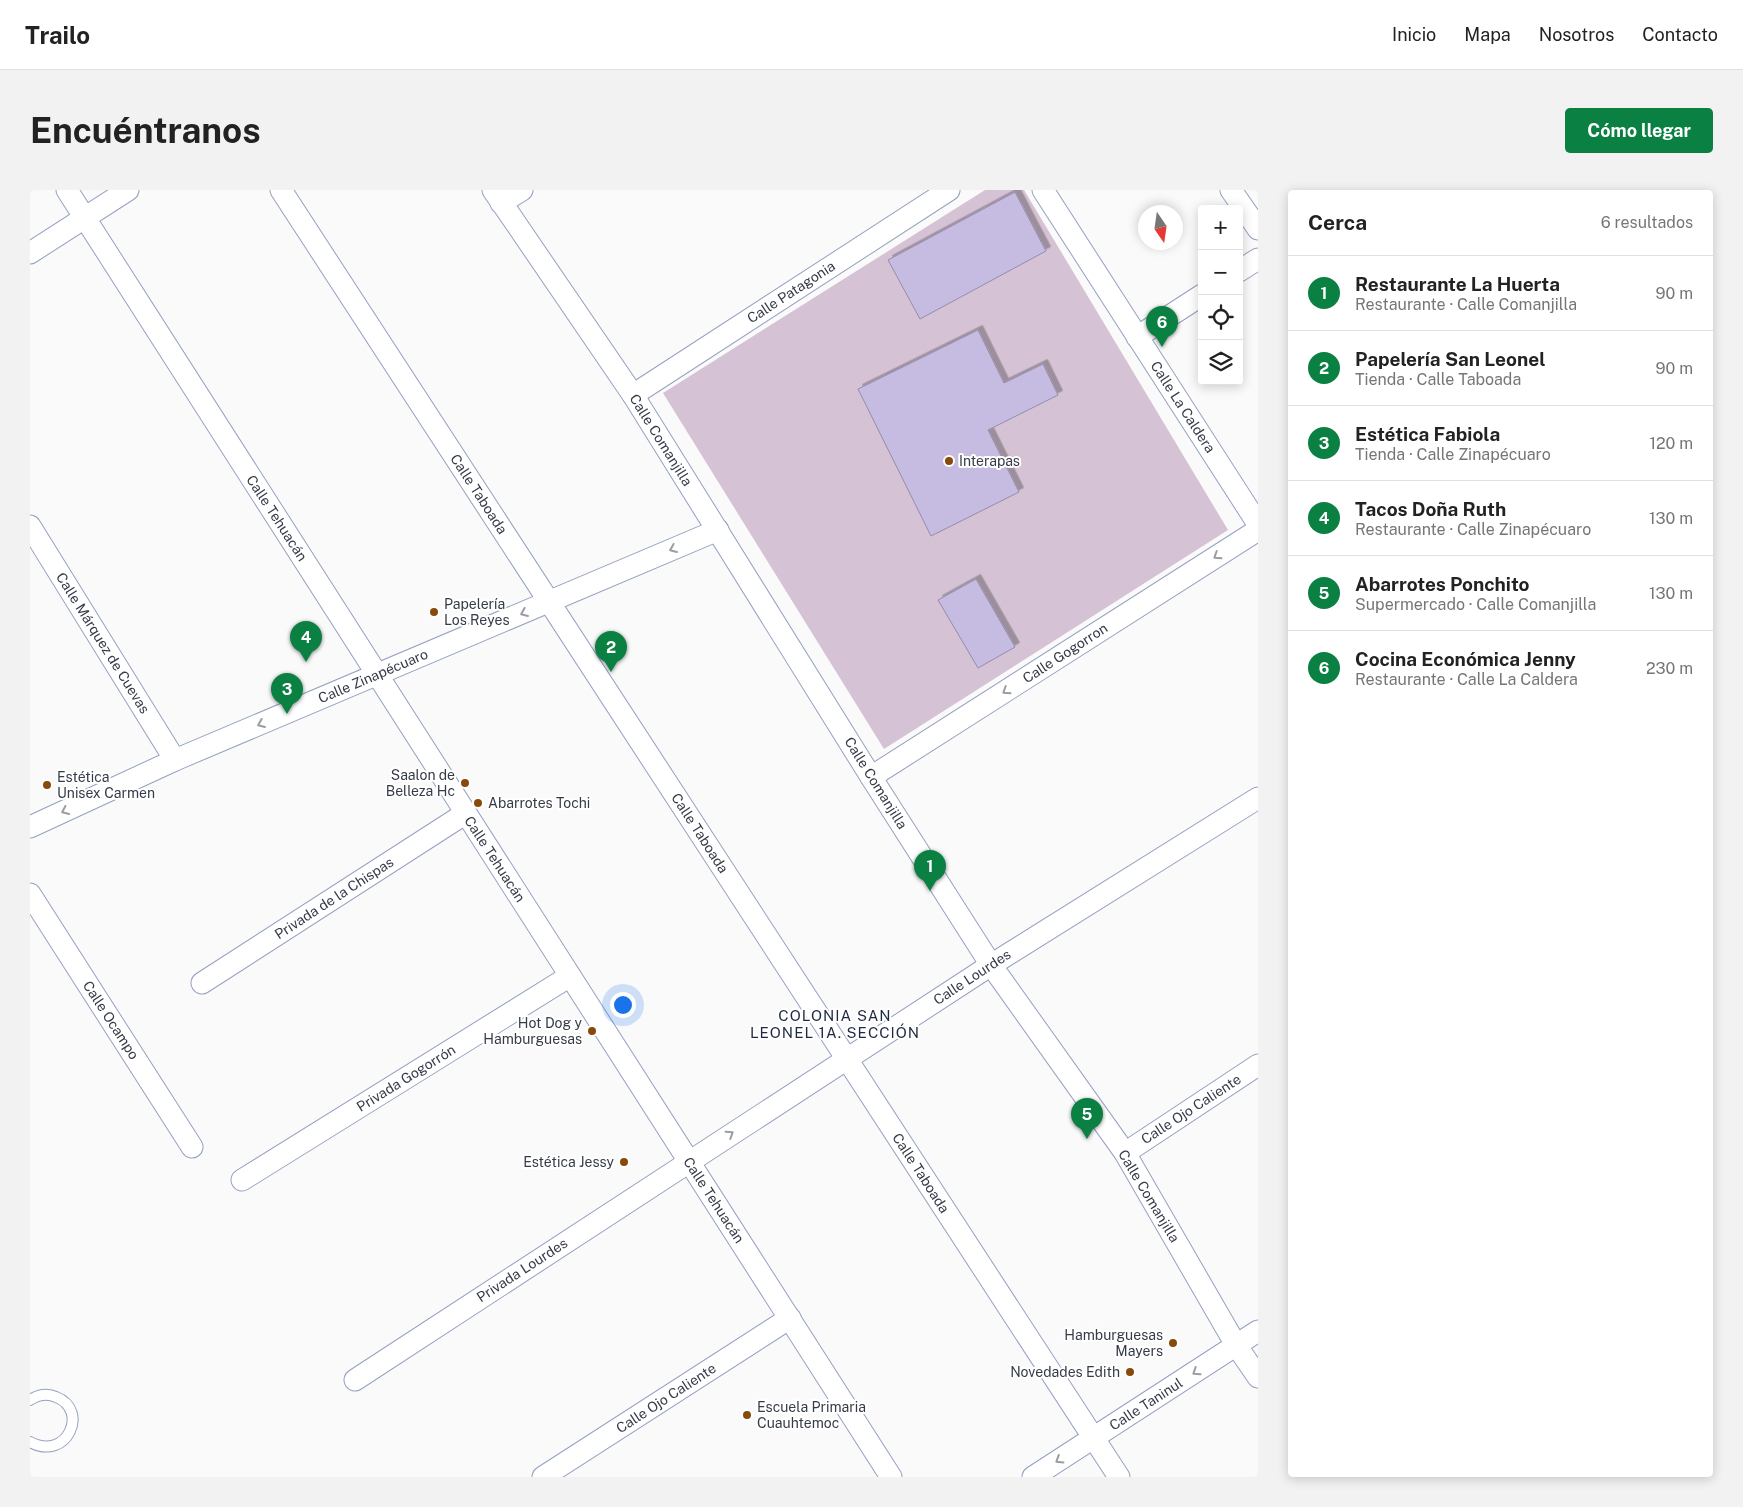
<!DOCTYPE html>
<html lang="es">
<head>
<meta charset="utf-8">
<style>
	body { margin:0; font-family:"Public Sans",sans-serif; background:#f2f2f2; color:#222 }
	.controls { position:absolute; right:15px; top:15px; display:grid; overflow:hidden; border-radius:5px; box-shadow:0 2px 12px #0003 }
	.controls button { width:45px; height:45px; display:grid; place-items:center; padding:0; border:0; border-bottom:1px solid #e0e0e0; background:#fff; color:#222; font:25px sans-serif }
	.compass { position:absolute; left:1108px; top:15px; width:45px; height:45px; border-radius:50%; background:#fff; box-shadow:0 2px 12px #0003; rotate:167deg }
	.you { position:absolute; left:592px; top:814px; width:18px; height:18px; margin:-12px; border:4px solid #fff; border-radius:50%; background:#1a73e8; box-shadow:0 0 0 8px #1a73e833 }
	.badge { display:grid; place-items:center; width:32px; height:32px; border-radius:50%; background:#0b8043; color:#fff; font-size:16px; font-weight:700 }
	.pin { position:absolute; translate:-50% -41px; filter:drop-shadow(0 1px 2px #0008) }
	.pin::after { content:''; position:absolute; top:26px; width:18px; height:15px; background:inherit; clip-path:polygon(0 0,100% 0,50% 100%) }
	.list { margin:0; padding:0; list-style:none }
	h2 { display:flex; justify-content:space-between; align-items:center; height:65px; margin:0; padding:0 20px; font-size:21px }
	h2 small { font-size:16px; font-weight:400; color:#767676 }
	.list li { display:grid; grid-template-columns:32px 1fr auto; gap:15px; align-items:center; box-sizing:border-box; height:75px; padding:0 20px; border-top:1px solid #e0e0e0 }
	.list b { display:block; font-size:19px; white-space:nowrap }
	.list p { margin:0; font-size:16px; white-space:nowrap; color:#767676 }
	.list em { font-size:16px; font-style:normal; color:#767676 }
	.icon { flex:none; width:28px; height:28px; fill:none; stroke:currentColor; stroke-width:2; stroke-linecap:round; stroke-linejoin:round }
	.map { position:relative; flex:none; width:1228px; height:1287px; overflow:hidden; border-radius:5px }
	header { display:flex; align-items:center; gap:30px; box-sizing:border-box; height:70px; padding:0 25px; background:#fff; border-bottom:1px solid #e0e0e0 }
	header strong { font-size:24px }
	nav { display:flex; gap:28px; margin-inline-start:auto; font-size:18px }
	.intro { display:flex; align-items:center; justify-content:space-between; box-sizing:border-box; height:120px; padding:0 30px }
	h1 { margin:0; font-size:35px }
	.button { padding:12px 22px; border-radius:5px; background:#0b8043; color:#fff; font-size:18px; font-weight:700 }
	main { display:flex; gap:30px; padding:0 30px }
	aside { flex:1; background:#fff; border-radius:5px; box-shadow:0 2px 12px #0003 }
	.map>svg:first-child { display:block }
	.green { fill:#d5c2d4 }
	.building { fill:#c6bce2; stroke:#948cab; filter:url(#shadow) }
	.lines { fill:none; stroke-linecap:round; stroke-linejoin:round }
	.service-casing { stroke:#94a1c0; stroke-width:12 }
	.minor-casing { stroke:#94a1c0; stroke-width:23 }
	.service { stroke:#fff; stroke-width:10 }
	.minor { stroke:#fff; stroke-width:21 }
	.oneway { stroke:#9a9da3 }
	.poi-dot { fill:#874a0b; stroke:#fff; stroke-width:2 }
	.labels { text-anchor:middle; stroke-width:4; stroke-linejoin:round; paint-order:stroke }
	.street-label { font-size:14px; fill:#353b47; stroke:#fff }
	.poi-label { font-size:14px; fill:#353b47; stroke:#fff; text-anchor:start }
	.neighbourhood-label { font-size:15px; letter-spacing:1px; fill:#1f2941; stroke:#fff }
</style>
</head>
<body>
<header>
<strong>Trailo</strong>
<nav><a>Inicio</a><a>Mapa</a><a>Nosotros</a><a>Contacto</a></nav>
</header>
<div class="intro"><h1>Encuéntranos</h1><a class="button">Cómo llegar</a></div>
<main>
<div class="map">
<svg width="1228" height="1287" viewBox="0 0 1228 1287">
	<defs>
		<filter id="shadow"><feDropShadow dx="4.5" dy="-4.5" stdDeviation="0" flood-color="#0004"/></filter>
	</defs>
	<rect width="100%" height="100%" fill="#fafafa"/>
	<!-- green -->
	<path class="green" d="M955 0H994L1198 340 854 559 633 203Z"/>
	<!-- building -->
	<g class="building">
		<path d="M985 2 1016 61 890 129 858 70Z"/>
		<path d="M948 140 974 193 1013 174 1028 205 958 240 989 302 901 346 828 199Z"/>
		<path d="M946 389 985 457 948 478 908 410Z"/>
	</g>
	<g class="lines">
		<defs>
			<path id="service" d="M0 1210C8 1205 17 1203 26 1207 60 1220 37 1272 0 1252"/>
			<g id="minor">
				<path d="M37 0 861 1287"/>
				<path d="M251 0 1089 1287"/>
				<path d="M463 0 603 205 841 587 961 775 1095 963 1206 1155 1228 1187"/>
				<path d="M1013 0 1228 334"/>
				<path d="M1201 0 1228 39"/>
				<path d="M471 13 492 0"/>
				<path d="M0 63 98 0"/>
				<path d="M1209 81 1228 69"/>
				<path d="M1107 147 1172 105"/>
				<path d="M603 205 919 0"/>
				<path d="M0 336 145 570"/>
				<path d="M841 587 1228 340"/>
				<path d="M0 637 145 570 688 340"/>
				<path d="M0 704 162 957"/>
				<path d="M172 793 436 623"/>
				<path d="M1095 963 1228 875"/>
				<path d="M212 990 540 786"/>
				<path d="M325 1190 961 775 1228 608"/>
				<path d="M513 1287 760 1128"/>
				<path d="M1003 1287 1228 1141"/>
			</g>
		</defs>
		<!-- service casing -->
		<use href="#service" class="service-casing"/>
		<!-- minor casing -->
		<use href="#minor" class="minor-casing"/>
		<!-- service -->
		<use href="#service" class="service"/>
		<!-- minor -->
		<use href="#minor" class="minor"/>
	</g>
	<!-- one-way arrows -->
	<defs><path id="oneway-chevron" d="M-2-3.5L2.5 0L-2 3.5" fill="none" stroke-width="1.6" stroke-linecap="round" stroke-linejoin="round" transform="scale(1.25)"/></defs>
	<g class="oneway">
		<use href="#oneway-chevron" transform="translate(643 359) rotate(157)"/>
		<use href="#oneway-chevron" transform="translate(1187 366) rotate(147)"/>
		<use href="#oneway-chevron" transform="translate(494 423) rotate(157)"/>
		<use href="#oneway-chevron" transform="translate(976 501) rotate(147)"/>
		<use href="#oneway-chevron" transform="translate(231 534) rotate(157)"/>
		<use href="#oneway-chevron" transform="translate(35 621) rotate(155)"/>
		<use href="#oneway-chevron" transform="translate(700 944) rotate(-33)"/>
		<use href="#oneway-chevron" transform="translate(1166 1182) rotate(147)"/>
		<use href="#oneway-chevron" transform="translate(1029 1270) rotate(148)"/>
	</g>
	<!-- markers -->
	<g class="poi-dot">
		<circle cx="919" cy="271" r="5"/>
		<circle cx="404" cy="422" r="5"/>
		<circle cx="435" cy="593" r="5"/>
		<circle cx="17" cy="595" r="5"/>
		<circle cx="448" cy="613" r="5"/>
		<circle cx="562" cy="841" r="5"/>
		<circle cx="594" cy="972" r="5"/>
		<circle cx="1143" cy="1153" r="5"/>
		<circle cx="1100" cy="1182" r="5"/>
		<circle cx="717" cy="1225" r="5"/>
	</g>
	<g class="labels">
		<!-- street labels -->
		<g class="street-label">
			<text transform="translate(761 102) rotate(-33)" y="5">Calle Patagonia</text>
			<text transform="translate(1153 217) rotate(57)" y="5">Calle La Caldera</text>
			<text transform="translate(631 250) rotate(58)" y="5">Calle Comanjilla</text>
			<text transform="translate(449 304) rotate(57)" y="5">Calle Taboada</text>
			<text transform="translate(247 328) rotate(57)" y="5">Calle Tehuacán</text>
			<text transform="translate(73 453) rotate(58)" y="5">Calle Márquez de Cuevas</text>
			<text transform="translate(1035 463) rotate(-33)" y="5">Calle Gogorron</text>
			<text transform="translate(343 486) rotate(-23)" y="5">Calle Zinapécuaro</text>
			<text transform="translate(846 593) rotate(58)" y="5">Calle Comanjilla</text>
			<text transform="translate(670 643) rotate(57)" y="5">Calle Taboada</text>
			<text transform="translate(465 669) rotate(57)" y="5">Calle Tehuacán</text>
			<text transform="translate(304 708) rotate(-33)" y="5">Privada de la Chispas</text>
			<text transform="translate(942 787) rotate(-33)" y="5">Calle Lourdes</text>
			<text transform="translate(81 830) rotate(57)" y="5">Calle Ocampo</text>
			<text transform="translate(376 888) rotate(-32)" y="5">Privada Gogorrón</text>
			<text transform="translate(1161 919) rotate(-33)" y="5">Calle Ojo Caliente</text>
			<text transform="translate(891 983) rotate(57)" y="5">Calle Taboada</text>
			<text transform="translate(1119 1006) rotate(59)" y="5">Calle Comanjilla</text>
			<text transform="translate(684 1010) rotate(57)" y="5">Calle Tehuacán</text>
			<text transform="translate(492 1080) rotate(-33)" y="5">Privada Lourdes</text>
			<text transform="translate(636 1208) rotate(-33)" y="5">Calle Ojo Caliente</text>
			<text transform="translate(1116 1214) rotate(-33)" y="5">Calle Taninul</text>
		</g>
		<!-- poi labels -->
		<g class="poi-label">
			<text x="929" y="276">Interapas</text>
			<text x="414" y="419">Papelería<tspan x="414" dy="16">Los Reyes</tspan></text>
			<text x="425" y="590" text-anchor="end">Saalon de<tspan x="425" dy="16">Belleza Hc</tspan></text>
			<text x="27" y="592">Estética<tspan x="27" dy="16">Unisex Carmen</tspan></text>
			<text x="458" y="618">Abarrotes Tochi</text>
			<text x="552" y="838" text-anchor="end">Hot Dog y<tspan x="552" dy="16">Hamburguesas</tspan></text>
			<text x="584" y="977" text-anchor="end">Estética Jessy</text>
			<text x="1133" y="1150" text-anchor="end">Hamburguesas<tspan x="1133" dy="16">Mayers</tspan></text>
			<text x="1090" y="1187" text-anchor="end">Novedades Edith</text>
			<text x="727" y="1222">Escuela Primaria<tspan x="727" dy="16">Cuauhtemoc</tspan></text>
		</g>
		<!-- neighbourhood labels -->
		<g class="neighbourhood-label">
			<text x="805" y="831">COLONIA SAN<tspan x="805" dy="17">LEONEL 1A. SECCIÓN</tspan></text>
		</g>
	</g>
</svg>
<div class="controls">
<button>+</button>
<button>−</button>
<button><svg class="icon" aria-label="locate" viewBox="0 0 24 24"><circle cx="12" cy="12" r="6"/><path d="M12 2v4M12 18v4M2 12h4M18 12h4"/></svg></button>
<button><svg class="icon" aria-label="layers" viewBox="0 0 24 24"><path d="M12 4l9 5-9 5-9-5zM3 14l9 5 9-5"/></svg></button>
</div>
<svg class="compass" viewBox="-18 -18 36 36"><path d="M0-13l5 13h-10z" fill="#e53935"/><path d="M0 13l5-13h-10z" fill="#767676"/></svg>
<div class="you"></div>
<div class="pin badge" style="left:900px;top:701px">1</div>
<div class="pin badge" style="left:581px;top:482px">2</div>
<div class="pin badge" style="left:257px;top:524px">3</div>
<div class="pin badge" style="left:276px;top:472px">4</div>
<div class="pin badge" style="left:1057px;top:949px">5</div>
<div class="pin badge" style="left:1132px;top:157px">6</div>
</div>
<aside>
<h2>Cerca<small>6 resultados</small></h2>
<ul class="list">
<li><span class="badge">1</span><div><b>Restaurante La Huerta</b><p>Restaurante · Calle Comanjilla</p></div><em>90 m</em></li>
<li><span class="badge">2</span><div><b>Papelería San Leonel</b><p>Tienda · Calle Taboada</p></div><em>90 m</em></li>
<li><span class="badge">3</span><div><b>Estética Fabiola</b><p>Tienda · Calle Zinapécuaro</p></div><em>120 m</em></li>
<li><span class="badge">4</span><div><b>Tacos Doña Ruth</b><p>Restaurante · Calle Zinapécuaro</p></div><em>130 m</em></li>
<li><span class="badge">5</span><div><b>Abarrotes Ponchito</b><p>Supermercado · Calle Comanjilla</p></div><em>130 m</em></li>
<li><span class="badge">6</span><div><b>Cocina Económica Jenny</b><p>Restaurante · Calle La Caldera</p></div><em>230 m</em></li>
</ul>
</aside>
</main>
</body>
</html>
